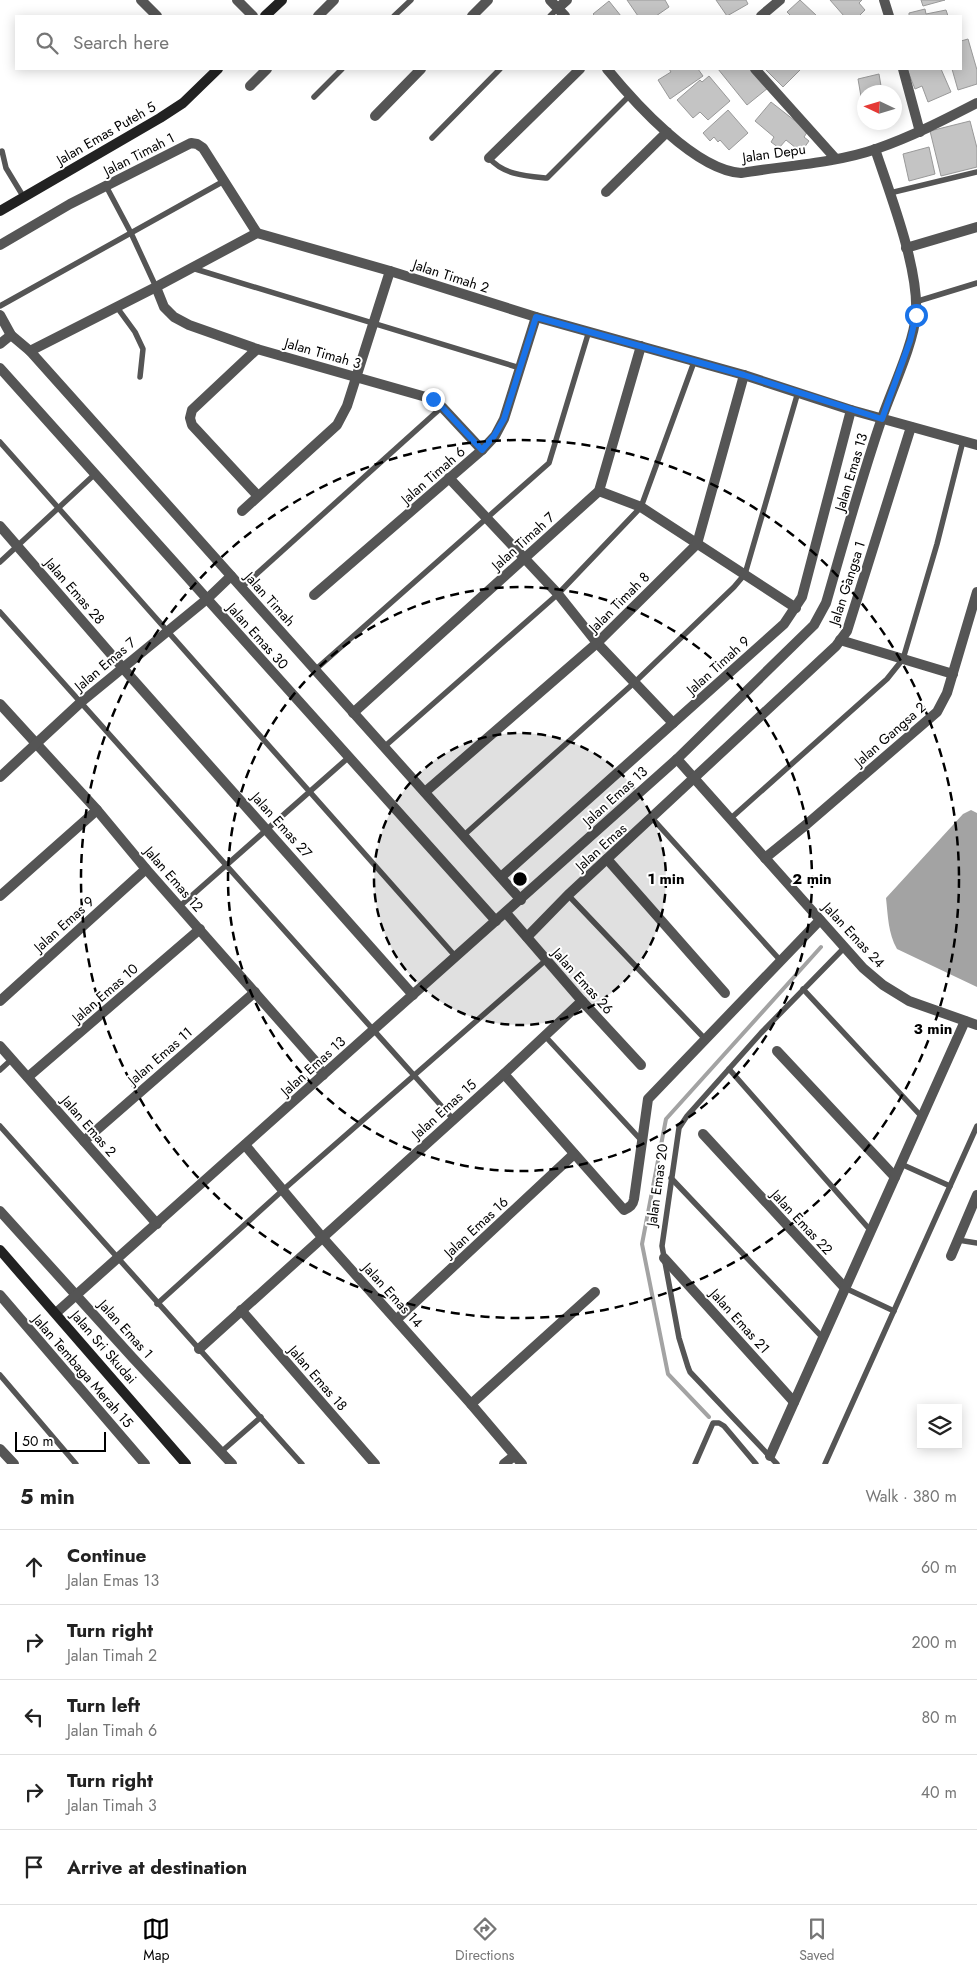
<!DOCTYPE html>
<html lang="en">
<head>
<meta charset="utf-8">
<style>
	body { margin:0; font-family:Jost,sans-serif; background:#f2f2f2; color:#222 }
	.controls { position:absolute; right:15px; bottom:15px; display:grid; overflow:hidden; border-radius:0px; box-shadow:0 2px 12px #0003 }
	.controls button { width:45px; height:45px; display:grid; place-items:center; padding:0; border:0; border-bottom:1px solid #e0e0e0; background:#fff; color:#222; font:25px sans-serif }
	.compass { position:absolute; left:857px; top:85px; width:45px; height:45px; border-radius:50%; background:#fff; box-shadow:0 2px 12px #0003; rotate:274deg }
	.scale { position:absolute; left:15px; bottom:12px; width:91px; box-sizing:border-box; padding-left:5px; border:2px solid #000; border-top:0; font-size:14px; line-height:18px; white-space:nowrap; color:#000; -webkit-text-stroke:4px #fff; paint-order:stroke }
	.stop { position:absolute; width:15px; height:15px; margin:-11px; border:4px solid #1a73e8; border-radius:50%; background:#fff }
	.stop.end { background:#1a73e8; border-color:#fff; box-shadow:0 1px 5px #0008 }
	.list { margin:0; padding:0; list-style:none }
	h2 { display:flex; justify-content:space-between; align-items:center; height:65px; margin:0; padding:0 20px; font-size:21px }
	h2 small { font-size:16px; font-weight:400; color:#767676 }
	.list li { display:grid; grid-template-columns:32px 1fr auto; gap:15px; align-items:center; box-sizing:border-box; height:75px; padding:0 20px; border-top:1px solid #e0e0e0 }
	.list b { display:block; font-size:19px; white-space:nowrap }
	.list p { margin:0; font-size:16px; white-space:nowrap; color:#767676 }
	.list em { font-size:16px; font-style:normal; color:#767676 }
	.icon { flex:none; width:28px; height:28px; fill:none; stroke:currentColor; stroke-width:2; stroke-linecap:round; stroke-linejoin:round }
	.map { position:relative; flex:none; width:977px; height:1464px; overflow:hidden }
	.search { position:absolute; background:#fff; box-shadow:0 2px 12px #0003; left:15px; right:15px; top:15px; height:55px; display:flex; align-items:center; gap:12px; box-sizing:border-box; padding:0 18px; border-radius:0px; color:#767676; font-size:19px }
	.sheet { height:440px; background:#fff }
	nav { display:flex; justify-content:space-around; align-items:center; box-sizing:border-box; height:70px; border-top:1px solid #e0e0e0; background:#fff; font-size:14px; color:#767676 }
	nav a { display:grid; justify-items:center; gap:2px }
	nav .on { color:#000 }
	.map>svg:first-child { display:block }
	.water { fill:#a3a3a3 }
	.lines { fill:none; stroke-linecap:round; stroke-linejoin:round }
	.stream { stroke:#a3a3a3; stroke-width:4 }
	.building { fill:#c4c4c4; stroke:#999 }
	.lane { stroke:#555; stroke-width:5.5 }
	.street { stroke:#555; stroke-width:10 }
	.secondary { stroke:#222; stroke-width:10 }
	.route { stroke:#1a73e8; stroke-width:6 }
	.ring { fill:none; stroke:#000; stroke-width:2.5; stroke-dasharray:9 6 }
	.labels { text-anchor:middle; stroke-width:4; stroke-linejoin:round; paint-order:stroke }
	.street-label { font-size:14px; fill:#000; stroke:#fff }
	.centre { fill:#000; stroke:#fff; stroke-width:2.5 }
	.ring-label { font-size:15px; text-anchor:middle; font-weight:bold; fill:#000; stroke:#fff; stroke-width:4; stroke-linejoin:round; paint-order:stroke }
</style>
</head>
<body>
<div class="map">
<svg width="977" height="1464" viewBox="0 0 977 1464">
	<rect width="100%" height="100%" fill="#fff"/>
	<!-- water -->
	<path class="water" d="M971 810 977 813V987L897 949C888 933 888 916 886 898L963 814Z"/>
	<g class="lines">
		<!-- stream -->
		<path class="stream" d="M709 1417 668 1374 642 1244 666 1119 821 947"/>
	</g>
	<!-- building -->
	<g class="building">
		<path d="M627 0H665L669 7 656 16H638Z"/>
		<path d="M716 0H746L748 4 727 16Z"/>
		<path d="M800 0 817 16H791L787 12Z"/>
		<path d="M830 0H862L859 3 865 10 859 16H844Z"/>
		<path d="M921 0H945L923 6Z"/>
		<path d="M609 1 621 16H595L593 14Z"/>
		<path d="M925 9 926 14 946 10 948 16H909V13Z"/>
		<path d="M968 39 977 70V84L958 90 952 69H961V41Z"/>
		<path d="M669 69H698L703 76 670 99 658 80 671 72Z"/>
		<path d="M718 69H753L768 88 747 105Z"/>
		<path d="M765 69H801L783 87Z"/>
		<path d="M907 69H941L951 92 928 102 922 86 915 89Z"/>
		<path d="M879 74 882 92H864V114L858 79Z"/>
		<path d="M709 76 730 101 708 120 700 112 693 118 677 100 700 80 702 82Z"/>
		<path d="M771 102 808 131 804 137 809 141 801 152 786 140 779 148 771 142 774 137 755 121Z"/>
		<path d="M728 110 748 133 729 150 720 140 718 142 714 137 710 141 703 133Z"/>
		<path d="M970 121 977 148V167L941 176 930 131Z"/>
		<path d="M929 147 935 174 909 181 903 154Z"/>
	</g>
	<g class="lines">
		<!-- lane -->
		<g class="lane">
			<path d="M394 16 411 0"/>
			<path d="M550 16 558 8"/>
			<path d="M314 97 342 69"/>
			<path d="M432 138 500 69"/>
			<path d="M0 152 2 151 6 168 23 196"/>
			<path d="M489 158C504 175 526 176 547 178L629 96"/>
			<path d="M106 186 131 233 156 287"/>
			<path d="M890 193 977 172"/>
			<path d="M192 268 520 368"/>
			<path d="M915 302 977 283"/>
			<path d="M0 306 224 181"/>
			<path d="M116 306 135 332 143 349 140 377"/>
			<path d="M0 442 456 957"/>
			<path d="M0 562 95 474"/>
			<path d="M242 587 442 407"/>
			<path d="M0 612 453 1119"/>
			<path d="M315 670 549 463 589 331"/>
			<path d="M384 747 558 594 641 507 694 362"/>
			<path d="M652 818 780 960"/>
			<path d="M730 819 887 679 903 659 937 544 963 441"/>
			<path d="M463 836 635 682 734 587 745 574 798 392"/>
			<path d="M568 895 705 1039"/>
			<path d="M180 906 349 757"/>
			<path d="M803 989 922 1117"/>
			<path d="M545 1036 641 1140"/>
			<path d="M729 1069 871 1231"/>
			<path d="M0 1070 12 1059"/>
			<path d="M0 1126 302 1464"/>
			<path d="M901 1164 950 1186"/>
			<path d="M671 1178 823 1338"/>
			<path d="M958 1240 977 1243"/>
			<path d="M845 1288 894 1311"/>
			<path d="M157 1304 283 1190 546 960"/>
			<path d="M0 1375 76 1464"/>
			<path d="M221 1452 261 1417"/>
			<path d="M695 1464 713 1423H719L724 1426 756 1464"/>
			<path d="M777 1464 690 1372 688 1367 679 1338 662 1246 679 1128 687 1116 761 1033 844 948"/>
			<path d="M825 1464 977 1126"/>
		</g>
		<!-- street -->
		<g class="street">
			<path d="M141 0 157 16"/>
			<path d="M237 0 253 16"/>
			<path d="M550 0 565 16"/>
			<path d="M884 0 889 16"/>
			<path d="M558 8 567 0"/>
			<path d="M318 16 334 0"/>
			<path d="M472 16 488 0"/>
			<path d="M761 16 780 0"/>
			<path d="M607 69C635 103 695 170 741 173 783 166 836 163 876 149 911 137 944 120 977 103"/>
			<path d="M755 69 835 158"/>
			<path d="M903 69 920 132"/>
			<path d="M250 86 267 69"/>
			<path d="M375 116 421 69"/>
			<path d="M489 158 580 69"/>
			<path d="M606 192 667 132"/>
			<path d="M0 245 70 204 191 143 197 144 203 148 257 233"/>
			<path d="M906 248 977 227"/>
			<path d="M156 287 164 307 174 317 189 325 257 349 433 399 442 407 482 450"/>
			<path d="M0 315 11 335 30 351 521 900"/>
			<path d="M0 344 11 335"/>
			<path d="M257 349 192 410 190 418 192 425 258 496"/>
			<path d="M30 351 156 287 257 233 390 271 536 317 744 375 851 410 977 445"/>
			<path d="M0 368 496 921"/>
			<path d="M449 478 558 594 597 643 673 723"/>
			<path d="M599 491 641 507 796 608"/>
			<path d="M242 511 337 425 347 406 390 271"/>
			<path d="M0 526 129 675 413 995"/>
			<path d="M314 595 482 450 495 436 504 419 536 317"/>
			<path d="M840 640 953 674"/>
			<path d="M0 704 97 810 146 869 316 1062 323 1075"/>
			<path d="M353 713 599 491 641 346"/>
			<path d="M677 759 863 968 883 985 909 1001 977 1025"/>
			<path d="M0 777 80 703 207 599 231 576"/>
			<path d="M425 792 597 643 697 544 744 375"/>
			<path d="M765 858 807 824 937 712 947 693 977 592"/>
			<path d="M607 859 725 993"/>
			<path d="M501 877 784 624 802 597 851 410"/>
			<path d="M0 896 97 810"/>
			<path d="M506 913 582 1001 641 1065"/>
			<path d="M527 937 568 895 836 646 847 631 911 427"/>
			<path d="M0 1001 146 869"/>
			<path d="M0 1046 157 1224"/>
			<path d="M777 1051 895 1177"/>
			<path d="M504 1074 624 1210C630 1207 633 1205 634 1199L648 1099 820 920"/>
			<path d="M28 1077 200 929"/>
			<path d="M703 1134 845 1288"/>
			<path d="M84 1141 255 992"/>
			<path d="M245 1145 322 1237 471 1404 522 1464"/>
			<path d="M0 1211 132 1357 232 1464"/>
			<path d="M951 1256 977 1195"/>
			<path d="M664 1258 794 1402"/>
			<path d="M0 1295 145 1464"/>
			<path d="M241 1310 375 1464"/>
			<path d="M56 1313 677 759 814 625 826 603C844 541 861 479 882 418 892 389 914 343 916 314 919 268 890 194 875 149"/>
			<path d="M397 1319 574 1154"/>
			<path d="M199 1349 504 1074 582 1001"/>
			<path d="M471 1404 595 1292"/>
			<path d="M0 1449 14 1464"/>
			<path d="M770 1456 965 1021"/>
			<path d="M504 1464 514 1456"/>
		</g>
		<!-- secondary -->
		<g class="secondary">
			<path d="M265 16 282 0"/>
			<path d="M0 211 160 118 183 103 218 69"/>
			<path d="M0 1250 186 1464"/>
		</g>
	</g>
	<g class="lines">
		<!-- route -->
		<path class="route" d="M433 399 442 407 482 450 494 436 504 419 536 317 744 375 882 419 910 341 916 315"/>
	</g>
	<!-- distance rings -->
	<circle cx="520" cy="879" r="146" fill="#000" fill-opacity=".12"/>
	<g class="ring">
		<circle cx="520" cy="879" r="146"/>
		<circle cx="520" cy="879" r="292"/>
		<circle cx="520" cy="879" r="439"/>
	</g>
	<g class="labels">
		<!-- street labels -->
		<g class="street-label">
			<text transform="translate(106 133) rotate(-30)" y="5">Jalan Emas Puteh 5</text>
			<text transform="translate(774 153) rotate(-8)" y="5">Jalan Depu</text>
			<text transform="translate(139 154) rotate(-27)" y="5">Jalan Timah 1</text>
			<text transform="translate(451 276) rotate(18)" y="5">Jalan Timah 2</text>
			<text transform="translate(323 353) rotate(16)" y="5">Jalan Timah 3</text>
			<text transform="translate(851 472) rotate(-73)" y="5">Jalan Emas 13</text>
			<text transform="translate(433 475) rotate(-41)" y="5">Jalan Timah 6</text>
			<text transform="translate(523 541) rotate(-42)" y="5">Jalan Timah 7</text>
			<text transform="translate(847 583) rotate(-72)" y="5">Jalan Gangsa 1</text>
			<text transform="translate(75 591) rotate(49)" y="5">Jalan Emas 28</text>
			<text transform="translate(270 599) rotate(48)" y="5">Jalan Timah</text>
			<text transform="translate(619 602) rotate(-45)" y="5">Jalan Timah 8</text>
			<text transform="translate(258 636) rotate(48)" y="5">Jalan Emas 30</text>
			<text transform="translate(105 664) rotate(-40)" y="5">Jalan Emas 7</text>
			<text transform="translate(718 665) rotate(-42)" y="5">Jalan Timah 9</text>
			<text transform="translate(890 734) rotate(-41)" y="5">Jalan Gangsa 2</text>
			<text transform="translate(615 796) rotate(-42)" y="5">Jalan Emas 13</text>
			<text transform="translate(282 825) rotate(48)" y="5">Jalan Emas 27</text>
			<text transform="translate(601 847) rotate(-42)" y="5">Jalan Emas</text>
			<text transform="translate(174 879) rotate(49)" y="5">Jalan Emas 12</text>
			<text transform="translate(64 924) rotate(-42)" y="5">Jalan Emas 9</text>
			<text transform="translate(854 935) rotate(47)" y="5">Jalan Emas 24</text>
			<text transform="translate(583 981) rotate(48)" y="5">Jalan Emas 26</text>
			<text transform="translate(105 993) rotate(-41)" y="5">Jalan Emas 10</text>
			<text transform="translate(160 1056) rotate(-41)" y="5">Jalan Emas 11</text>
			<text transform="translate(313 1066) rotate(-42)" y="5">Jalan Emas 13</text>
			<text transform="translate(444 1109) rotate(-42)" y="5">Jalan Emas 15</text>
			<text transform="translate(89 1126) rotate(49)" y="5">Jalan Emas 2</text>
			<text transform="translate(657 1185) rotate(-82)" y="5">Jalan Emas 20</text>
			<text transform="translate(802 1222) rotate(47)" y="5">Jalan Emas 22</text>
			<text transform="translate(476 1227) rotate(-43)" y="5">Jalan Emas 16</text>
			<text transform="translate(393 1295) rotate(48)" y="5">Jalan Emas 14</text>
			<text transform="translate(740 1321) rotate(48)" y="5">Jalan Emas 21</text>
			<text transform="translate(126 1329) rotate(48)" y="5">Jalan Emas 1</text>
			<text transform="translate(104 1347) rotate(49)" y="5">Jalan Sri Skudai</text>
			<text transform="translate(83 1371) rotate(49)" y="5">Jalan Tembaga Merah 15</text>
			<text transform="translate(318 1378) rotate(49)" y="5">Jalan Emas 18</text>
		</g>
	</g>
	<circle cx="520" cy="879" r="8" class="centre"/>
	<g class="ring-label">
		<text x="666" y="884">1 min</text>
		<text x="812" y="884">2 min</text>
		<text x="933" y="1034">3 min</text>
	</g>
</svg>
<div class="controls">
<button><svg class="icon" aria-label="layers" viewBox="0 0 24 24"><path d="M12 4l9 5-9 5-9-5zM3 14l9 5 9-5"/></svg></button>
</div>
<svg class="compass" viewBox="-18 -18 36 36"><path d="M0-13l5 13h-10z" fill="#e53935"/><path d="M0 13l5-13h-10z" fill="#767676"/></svg>
<div class="scale">50 m</div>
<div class="stop" style="left:916px;top:315px"></div>
<div class="stop end" style="left:433px;top:399px"></div>
<div class="search"><svg class="icon" aria-label="search" viewBox="0 0 24 24"><circle cx="10" cy="10" r="6"/><path d="M15 15l6 6"/></svg>Search here</div>
</div>
<section class="sheet">
<h2>5 min<small>Walk · 380 m</small></h2>
<ul class="list">
<li><svg class="icon" aria-label="ahead" viewBox="0 0 24 24"><path d="M12 20V5M6 11l6-6 6 6"/></svg><div><b>Continue</b><p>Jalan Emas 13</p></div><em>60 m</em></li>
<li><svg class="icon" aria-label="right" viewBox="0 0 24 24"><path d="M7 20v-9h11M14 6l5 5-5 5"/></svg><div><b>Turn right</b><p>Jalan Timah 2</p></div><em>200 m</em></li>
<li><svg class="icon" aria-label="left" viewBox="0 0 24 24"><path d="M17 20v-9H6M10 6l-5 5 5 5"/></svg><div><b>Turn left</b><p>Jalan Timah 6</p></div><em>80 m</em></li>
<li><svg class="icon" aria-label="right" viewBox="0 0 24 24"><path d="M7 20v-9h11M14 6l5 5-5 5"/></svg><div><b>Turn right</b><p>Jalan Timah 3</p></div><em>40 m</em></li>
<li><svg class="icon" aria-label="arrive" viewBox="0 0 24 24"><path d="M6 21V4h12l-3 4 3 4H6"/></svg><div><b>Arrive at destination</b></div></li>
</ul>
</section>
<nav>
<a class="on"><svg class="icon" aria-label="map" viewBox="0 0 24 24"><path d="M3 6l6-2 6 2 6-2v14l-6 2-6-2-6 2zM9 4v14M15 6v14"/></svg>Map</a>
<a><svg class="icon" aria-label="directions" viewBox="0 0 24 24"><path d="M12 3l9 9-9 9-9-9zM9 14v-3h6M13 9l2 2-2 2"/></svg>Directions</a>
<a><svg class="icon" aria-label="saved" viewBox="0 0 24 24"><path d="M7 4h10v16l-5-4-5 4z"/></svg>Saved</a>
</nav>
</body>
</html>
